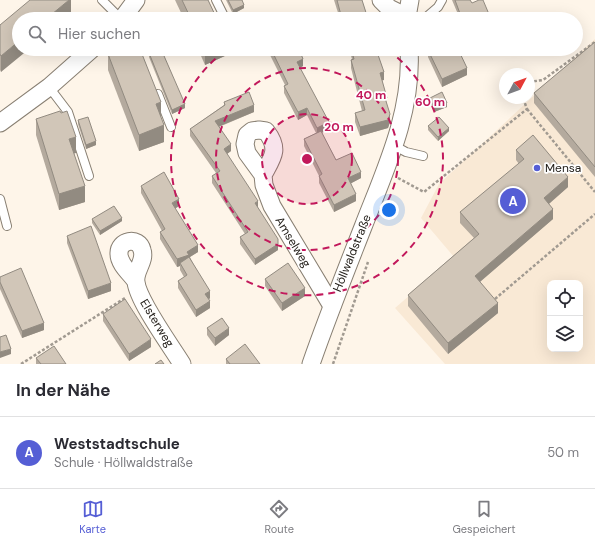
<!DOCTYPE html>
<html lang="de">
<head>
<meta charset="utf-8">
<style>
	body { margin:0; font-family:"DM Sans",sans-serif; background:#f7f7f7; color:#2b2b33 }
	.controls { position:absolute; right:12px; bottom:12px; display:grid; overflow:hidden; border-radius:8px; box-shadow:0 4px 16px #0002 }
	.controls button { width:36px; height:36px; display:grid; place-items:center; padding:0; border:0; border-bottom:1px solid #e1e1e2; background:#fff; color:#2b2b33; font:20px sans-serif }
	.compass { position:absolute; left:499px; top:68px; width:36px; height:36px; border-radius:50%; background:#fff; box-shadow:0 4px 16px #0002; rotate:49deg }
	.you { position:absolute; left:389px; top:210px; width:14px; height:14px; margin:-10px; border:3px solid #fff; border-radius:50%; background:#1a73e8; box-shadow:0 0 0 6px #1a73e833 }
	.badge { display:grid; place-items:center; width:26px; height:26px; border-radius:50%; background:#555ed5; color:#fff; font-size:13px; font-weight:700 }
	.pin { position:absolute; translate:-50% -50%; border:2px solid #fff; box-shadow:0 1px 4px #0006 }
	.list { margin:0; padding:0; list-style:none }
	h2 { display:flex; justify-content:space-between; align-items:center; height:52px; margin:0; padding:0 16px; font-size:17px }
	h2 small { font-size:13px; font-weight:400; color:#7c7c81 }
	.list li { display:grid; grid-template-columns:26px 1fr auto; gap:12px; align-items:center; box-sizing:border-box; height:72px; padding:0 16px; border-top:1px solid #e1e1e2 }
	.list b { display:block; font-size:15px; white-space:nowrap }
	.list p { margin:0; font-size:13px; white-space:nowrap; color:#7c7c81 }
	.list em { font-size:13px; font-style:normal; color:#7c7c81 }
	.icon { flex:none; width:22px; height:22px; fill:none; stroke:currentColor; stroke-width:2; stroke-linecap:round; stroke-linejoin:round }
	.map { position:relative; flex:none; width:595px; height:364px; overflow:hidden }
	.search { position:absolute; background:#fff; box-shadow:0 4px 16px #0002; left:12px; right:12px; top:12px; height:44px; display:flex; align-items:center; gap:10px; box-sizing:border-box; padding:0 14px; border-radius:22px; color:#7c7c81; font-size:15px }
	.sheet { height:124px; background:#fff }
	nav { display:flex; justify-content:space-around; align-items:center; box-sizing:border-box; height:56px; border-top:1px solid #e1e1e2; background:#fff; font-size:11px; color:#7c7c81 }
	nav a { display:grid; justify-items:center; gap:2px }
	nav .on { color:#555ed5 }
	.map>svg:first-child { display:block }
	.built { fill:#f9e9d5; fill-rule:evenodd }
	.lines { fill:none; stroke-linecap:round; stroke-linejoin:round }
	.service-casing { stroke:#887f72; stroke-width:10 }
	.minor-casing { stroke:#887f72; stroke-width:19 }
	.path { stroke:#a19a91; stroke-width:2.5; stroke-dasharray:3 2; stroke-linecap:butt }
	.service { stroke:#fff; stroke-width:8 }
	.minor { stroke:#fff; stroke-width:17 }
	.wall { fill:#b4aa9e }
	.shaded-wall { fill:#928b81 }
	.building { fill:#d1c6b8; stroke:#928b81 }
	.ring { fill:none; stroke:#c2185b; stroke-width:2; stroke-dasharray:7 5 }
	.poi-dot { fill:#555ed5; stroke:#fff; stroke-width:1.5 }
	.labels { text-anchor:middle; stroke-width:3.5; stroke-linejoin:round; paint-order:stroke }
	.poi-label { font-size:12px; fill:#25211c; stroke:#fff; text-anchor:start }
	.street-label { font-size:12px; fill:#25211c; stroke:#fff }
	.centre { fill:#c2185b; stroke:#fff; stroke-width:2 }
	.ring-label { font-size:12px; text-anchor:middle; font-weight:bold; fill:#c2185b; stroke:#fff; stroke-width:3.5; stroke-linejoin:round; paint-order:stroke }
</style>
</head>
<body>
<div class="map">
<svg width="595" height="364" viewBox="0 0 595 364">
	<rect width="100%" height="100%" fill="#fef5e9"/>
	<!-- built -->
	<path class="built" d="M595 39V364H445L395 308 454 257 421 218 439 184ZM550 283H580V349H550Z"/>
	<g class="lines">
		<defs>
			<g id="service">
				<path d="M102 0 121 19"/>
				<path d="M216 0 225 18"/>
				<path d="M424 19 438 7 442 0"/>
				<path d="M49 87 68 112 89 176"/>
				<path d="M158 94 171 127"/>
				<path d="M395 146 406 152 423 156"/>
				<path d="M0 199 7 226"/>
			</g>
			<g id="minor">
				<path d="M381 0 389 8 407 17 410 0"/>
				<path d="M122 19 136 0"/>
				<path d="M0 123 49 87 92 49"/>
				<path d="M263 175C273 157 280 149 266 131L259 130 252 131 247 135 245 144 247 153 263 175 264 185 272 206 332 306"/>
				<path d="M135 280C130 273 119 264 119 254 118 240 139 236 142 250 146 261 134 271 136 282 138 301 171 346 182 364"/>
				<path d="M311 364C327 318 345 273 363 227 385 170 413 112 409 49"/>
			</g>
		</defs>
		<!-- service casing -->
		<use href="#service" class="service-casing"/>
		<!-- minor casing -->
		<use href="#minor" class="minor-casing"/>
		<!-- path -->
		<g class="path">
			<path d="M529 82 543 80 595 42"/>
			<path d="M527 109 595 192"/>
			<path d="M398 178 424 192 527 109 523 98"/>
			<path d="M495 299 595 214"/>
			<path d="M21 364 125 298"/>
			<path d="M333 364 368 262"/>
		</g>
		<!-- service -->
		<use href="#service" class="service"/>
		<!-- minor -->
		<use href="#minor" class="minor"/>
	</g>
	<!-- wall -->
	<g class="wall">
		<path d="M71 0V14L65 19H19L1 72 0 70V25Z"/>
		<path d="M175 0H208L217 19H184Z"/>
		<path d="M226 0H242L244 8 233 14Z"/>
		<path d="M334 0H362L368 19H340Z"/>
		<path d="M452 0H470L472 3 491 19H460Z"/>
		<path d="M595 42V177L534 103V93Z"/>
		<path d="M198 49H227V55L205 65Z"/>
		<path d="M267 49H299L303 66 300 68 329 129 322 133 336 160 361 178 351 183 356 201 334 212 319 183V176L304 146V139L316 133 307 115 298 120 284 93V86L285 85Z"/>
		<path d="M349 49H376L384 80H382L387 105 390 122 388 128 360 136 355 122V113L362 111 351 68V60L352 59Z"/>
		<path d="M428 50 467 75 442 87 428 57Z"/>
		<path d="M149 53 185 108 172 114 149 57Z"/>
		<path d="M108 54 161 118 164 142 139 151 108 70Z"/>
		<path d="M430 98 447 107 434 112 430 101Z"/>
		<path d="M224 102 254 112 219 127 231 151 227 154 258 208 278 250 255 265 240 244V237L245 234 212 183V176L216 173 190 136V129L224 105Z"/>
		<path d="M36 119 76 153H74L85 202 59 210 36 135Z"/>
		<path d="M78 120 96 145 86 149 78 124Z"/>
		<path d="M428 126 449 131 438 141 428 130Z"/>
		<path d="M516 150 568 187 549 204 553 219 480 282 498 313 448 354 408 306V295L474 238 460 223V212L519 164 516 160Z"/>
		<path d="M141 186 179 206 175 209 198 252 190 257 210 298 209 300 210 308 196 317 178 288V281L184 277 180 270V266L177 267 160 239V232L162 231 141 193Z"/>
		<path d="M92 219 122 221 100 235 92 223Z"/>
		<path d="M67 236 111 291 88 299 67 243Z"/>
		<path d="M0 277 44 330 22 338 0 289Z"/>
		<path d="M265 279 305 296 282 311 265 286Z"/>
		<path d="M103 314 151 347 129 361 103 321Z"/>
		<path d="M207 328 229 335 215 346 207 335Z"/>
		<path d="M36 358 66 364H36Z"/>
		<path d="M226 359 260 364H226Z"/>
	</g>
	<!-- shaded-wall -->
	<g class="shaded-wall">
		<path d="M69 0H71V14L65 19H46Z"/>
		<path d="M244 5V8L233 14V10Z"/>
		<path d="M19 41V49H29L1 72V56Z"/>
		<path d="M205 49H227V55L205 65Z"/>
		<path d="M303 59V66L297 69V62Z"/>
		<path d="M467 68V75L442 87V79Z"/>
		<path d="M384 72V80L380 81V73Z"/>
		<path d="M161 102V118L156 120V104Z"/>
		<path d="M447 103V107L434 112V108Z"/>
		<path d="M185 104V108L172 114V110Z"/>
		<path d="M254 105V112L215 128V121Z"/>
		<path d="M307 108V115L298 120V112Z"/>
		<path d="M390 114V122L388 128 360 136V127Z"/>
		<path d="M329 122V129L317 135V128Z"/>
		<path d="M164 125V142L139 151V135Z"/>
		<path d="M449 128V131L438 141V137Z"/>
		<path d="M76 137V153L69 155V139Z"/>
		<path d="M96 141V145L86 149V145Z"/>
		<path d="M231 144V151L224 156V149Z"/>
		<path d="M361 172V178L348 185V178Z"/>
		<path d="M568 177V187L544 208V198Z"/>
		<path d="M85 186V202L59 210V194Z"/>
		<path d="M356 194V201L334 212V205Z"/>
		<path d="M179 199V206L172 210V203Z"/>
		<path d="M258 201V208L255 210V203Z"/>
		<path d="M553 209V219L475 286V276Z"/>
		<path d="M122 218V221L100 235V231Z"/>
		<path d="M278 244V250L255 265V259Z"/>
		<path d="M198 245V252L180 263V266L177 267V259L187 252Z"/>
		<path d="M111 283V291L88 299V291Z"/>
		<path d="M305 288V296L282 311V303Z"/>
		<path d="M210 291V298L205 302V294Z"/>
		<path d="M210 301V308L196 317V310Z"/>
		<path d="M498 303V313L448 354V343Z"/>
		<path d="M44 323V330L22 338V331Z"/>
		<path d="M229 328V335L215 346V338Z"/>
		<path d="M151 339V347L129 361V354Z"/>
		<path d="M11 349V354L0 358V352Z"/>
	</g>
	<!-- building -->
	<g class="building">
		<path d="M30 0H69L46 19H19V41L1 56 0 54V25Z"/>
		<path d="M182 0H208L217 19H191Z"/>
		<path d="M228 0H242L244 5 233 10Z"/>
		<path d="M337 0H362L368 19H342Z"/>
		<path d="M455 0H470L472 3 479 0H483L491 19H462Z"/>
		<path d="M595 42V167L534 93Z"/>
		<path d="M118 49H140L161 102 156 104 164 125 139 135 108 54Z"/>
		<path d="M160 49H161L185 104 172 110 149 53Z"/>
		<path d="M271 49H299L303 59 297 62 329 122 317 128 307 108 298 112 284 86 288 84Z"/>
		<path d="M351 49H376L384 72 380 73 387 98H385L390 114 388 120 360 127 355 113 365 110 351 60 354 59Z"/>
		<path d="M430 49H458L467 68 442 79 428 50Z"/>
		<path d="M249 92 254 105 215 121 231 144 224 149 258 201 255 203 278 239V244L255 259 240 237 248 232 212 176 220 171 190 129 225 105 224 102Z"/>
		<path d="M442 92 447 103 434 108 430 98Z"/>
		<path d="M60 111 61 113 67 111 76 137 69 139 85 186 59 194 36 119Z"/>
		<path d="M88 117 96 141 86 145 78 120Z"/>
		<path d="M439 117 449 128 438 137 428 126Z"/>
		<path d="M321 131 336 160 352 153 361 172 348 178 356 194 334 205 319 176 322 174 304 139Z"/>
		<path d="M533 135 568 177 544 198 553 209 475 276 498 303 448 343 408 295 479 234 460 212 524 159 516 150Z"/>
		<path d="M164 172 179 199 172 203 198 245 187 252 189 255 177 259 160 232 165 229 141 186Z"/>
		<path d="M114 206 122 218 100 231 92 219Z"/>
		<path d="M91 226 111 283 88 291 67 236Z"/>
		<path d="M189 257 210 291 205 294 210 301 196 310 178 281 187 275 180 263Z"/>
		<path d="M288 263 305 288 282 303 265 279Z"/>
		<path d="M21 268 44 323 22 331 0 282V277Z"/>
		<path d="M125 299 151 339 129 354 103 314Z"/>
		<path d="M222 318 229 328 215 338 207 328Z"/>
		<path d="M6 335 11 349 0 352V337Z"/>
		<path d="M245 344 260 364H230L226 359Z"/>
		<path d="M54 346 66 364H41L36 358Z"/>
		<path d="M161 360 164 364H155Z"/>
	</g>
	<!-- distance rings -->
	<circle cx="307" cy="159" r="45" fill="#c2185b" fill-opacity=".12"/>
	<g class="ring">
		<circle cx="307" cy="159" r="45"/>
		<circle cx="307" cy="159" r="91"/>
		<path d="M388 50A136 136 0 1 1 226 50"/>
	</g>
	<!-- markers -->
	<circle class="poi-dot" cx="537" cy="168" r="4"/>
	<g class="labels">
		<!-- poi labels -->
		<g class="poi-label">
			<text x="545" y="172">Mensa</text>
		</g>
		<!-- street labels -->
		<g class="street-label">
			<text transform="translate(293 242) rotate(59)" y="4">Amselweg</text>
			<text transform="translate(352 253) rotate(-68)" y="4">Höllwaldstraße</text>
			<text transform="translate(157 323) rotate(59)" y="4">Elsterweg</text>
		</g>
	</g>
	<circle cx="307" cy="159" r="6" class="centre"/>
	<g class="ring-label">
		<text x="371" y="99">40 m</text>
		<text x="430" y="106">60 m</text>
		<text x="339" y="131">20 m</text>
	</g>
</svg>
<div class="controls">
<button><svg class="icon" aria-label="locate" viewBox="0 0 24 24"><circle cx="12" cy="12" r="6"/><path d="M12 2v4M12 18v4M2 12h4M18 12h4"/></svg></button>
<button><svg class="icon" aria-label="layers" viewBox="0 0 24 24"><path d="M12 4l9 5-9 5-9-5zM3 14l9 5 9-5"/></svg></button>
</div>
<svg class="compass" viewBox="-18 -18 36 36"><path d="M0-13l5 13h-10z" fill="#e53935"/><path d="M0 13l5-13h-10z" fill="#7c7c81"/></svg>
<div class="you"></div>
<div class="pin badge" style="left:513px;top:201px">A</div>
<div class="search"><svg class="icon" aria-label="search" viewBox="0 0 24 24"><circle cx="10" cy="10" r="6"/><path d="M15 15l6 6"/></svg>Hier suchen</div>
</div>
<section class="sheet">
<h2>In der Nähe<small></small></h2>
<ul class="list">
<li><span class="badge">A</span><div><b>Weststadtschule</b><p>Schule · Höllwaldstraße</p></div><em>50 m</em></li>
</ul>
</section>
<nav>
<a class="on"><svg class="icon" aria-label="map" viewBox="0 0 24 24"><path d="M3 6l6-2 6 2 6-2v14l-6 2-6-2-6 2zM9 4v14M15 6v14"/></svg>Karte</a>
<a><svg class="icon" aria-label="directions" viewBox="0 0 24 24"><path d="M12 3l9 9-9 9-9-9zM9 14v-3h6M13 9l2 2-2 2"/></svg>Route</a>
<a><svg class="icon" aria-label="saved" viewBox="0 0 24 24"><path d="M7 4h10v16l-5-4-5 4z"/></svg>Gespeichert</a>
</nav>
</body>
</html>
